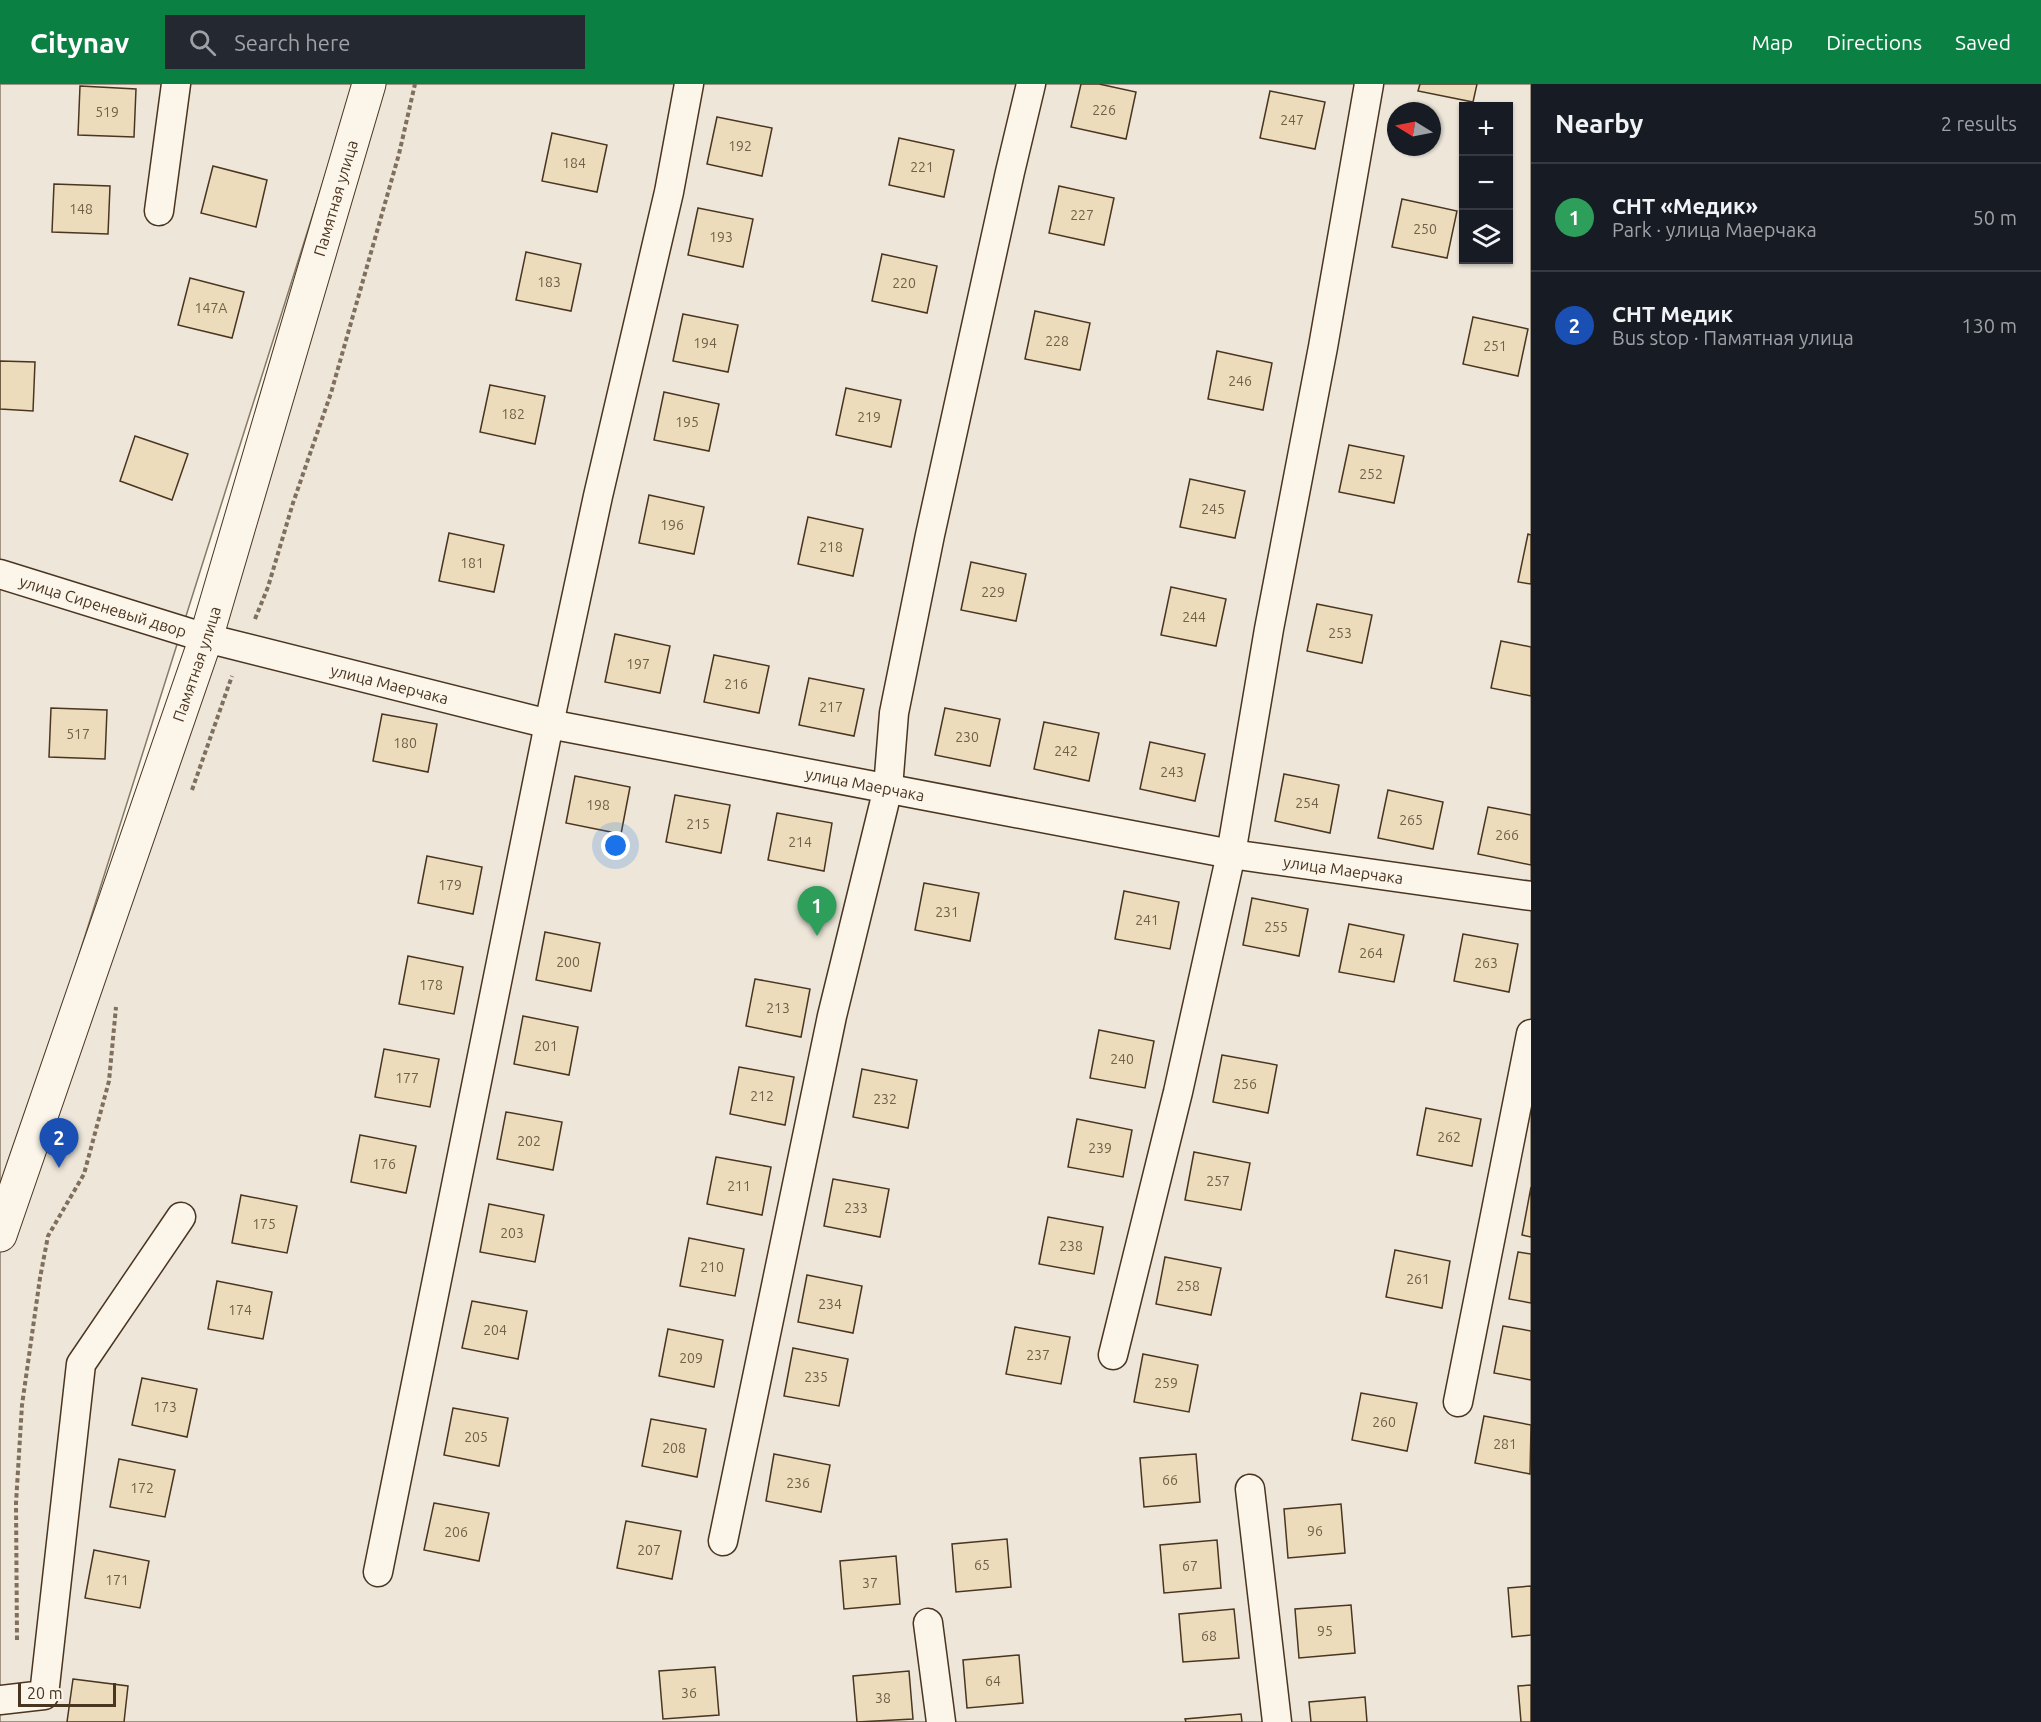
<!DOCTYPE html>
<html lang="en">
<head>
<meta charset="utf-8">
<style>
	body { margin:0; font-family:Ubuntu,sans-serif; background:#242831; color:#f1f3f6 }
	.controls { position:absolute; right:18px; top:18px; display:grid; overflow:hidden; border-radius:0px; box-shadow:0 2px 4px #0004 }
	.controls button { width:54px; height:54px; display:grid; place-items:center; padding:0; border:0; border-bottom:2px solid #363941; background:#171b24; color:#f1f3f6; font:30px sans-serif }
	.compass { position:absolute; left:1387px; top:18px; width:54px; height:54px; border-radius:50%; background:#171b24; box-shadow:0 2px 4px #0004; rotate:280deg }
	.scale { position:absolute; left:18px; bottom:15px; width:98px; box-sizing:border-box; padding-left:6px; border:3px solid #4a3520; border-top:0; font-size:16px; line-height:21px; white-space:nowrap; color:#4a3520; -webkit-text-stroke:4px #fbf6e9; paint-order:stroke }
	.you { position:absolute; left:616px; top:762px; width:21px; height:21px; margin:-15px; border:4px solid #fff; border-radius:50%; background:#1a73e8; box-shadow:0 0 0 9px #1a73e833 }
	.badge { display:grid; place-items:center; width:39px; height:39px; border-radius:50%; background:#0b8043; color:#fff; font-size:20px; font-weight:700 }
	.pin { position:absolute; translate:-50% -50px; filter:drop-shadow(0 2px 3px #0008) }
	.pin::after { content:''; position:absolute; top:32px; width:21px; height:18px; background:inherit; clip-path:polygon(0 0,100% 0,50% 100%) }
	.list { margin:0; padding:0; list-style:none }
	h2 { display:flex; justify-content:space-between; align-items:center; height:78px; margin:0; padding:0 24px; font-size:26px }
	h2 small { font-size:20px; font-weight:400; color:#9ea1a6 }
	.list li { display:grid; grid-template-columns:39px 1fr auto; gap:18px; align-items:center; box-sizing:border-box; height:108px; padding:0 24px; border-top:2px solid #363941 }
	.list b { display:block; font-size:22px; white-space:nowrap }
	.list p { margin:0; font-size:20px; white-space:nowrap; color:#9ea1a6 }
	.list em { font-size:20px; font-style:normal; color:#9ea1a6 }
	.icon { flex:none; width:33px; height:33px; fill:none; stroke:currentColor; stroke-width:2; stroke-linecap:round; stroke-linejoin:round }
	.map { position:relative; flex:none; width:1531px; height:1638px; overflow:hidden }
	header { display:flex; align-items:center; gap:36px; box-sizing:border-box; height:84px; padding:0 30px; background:#0b8043; color:#fff }
	header strong { font-size:28px }
	nav { display:flex; gap:33px; margin-inline-start:auto; font-size:21px }
	.search { width:420px; height:54px; background:#242831; display:flex; align-items:center; gap:15px; box-sizing:border-box; padding:0 21px; border-radius:0px; color:#9ea1a6; font-size:22px }
	main { display:flex }
	aside { flex:1; background:#171b24 }
	.map>svg:first-child { display:block }
	.green { fill:#ede6d9; stroke:#887966; stroke-width:1.5; fill-rule:evenodd }
	.building { fill:#ecdcbc; stroke:#4a3520; stroke-width:1.5 }
	.lines { fill:none; stroke-linecap:round; stroke-linejoin:round }
	.minor-casing { stroke:#4a3520; stroke-width:31 }
	.tertiary-casing { stroke:#4a3520; stroke-width:35 }
	.path { stroke:#7f6f5c; stroke-width:4; stroke-dasharray:4.5 3; stroke-linecap:butt }
	.minor { stroke:#fbf6e9; stroke-width:28 }
	.tertiary { stroke:#fbf6e9; stroke-width:33 }
	.labels { text-anchor:middle; stroke-width:4.5; stroke-linejoin:round; paint-order:stroke }
	.number-label { font-size:14px; fill:#725f47 }
	.street-label { font-size:16px; fill:#4a3520; stroke:#fbf6e9 }
</style>
</head>
<body>
<header>
<strong>Citynav</strong>
<div class="search"><svg class="icon" aria-label="search" viewBox="0 0 24 24"><circle cx="10" cy="10" r="6"/><path d="M15 15l6 6"/></svg>Search here</div>
<nav><a>Map</a><a>Directions</a><a>Saved</a></nav>
</header>
<main>
<div class="map">
<svg width="1531" height="1638" viewBox="0 0 1531 1638">
	<rect width="100%" height="100%" fill="#fbf6e9"/>
	<!-- green -->
	<g class="green">
		<path d="M0 0H354L0 1121Z"/>
		<path d="M377 0H1531V1638H0V1150ZM1464 22H1508V176H1464ZM1396 27H1432V63H1396Z"/>
	</g>
	<!-- building -->
	<g class="building">
		<path d="M1081 0H1099L1136 8 1126 55 1071 43Z"/>
		<path d="M1420 0H1477L1473 18 1418 7Z"/>
		<path d="M80 2 136 5 134 53 78 51Z"/>
		<path d="M1270 7 1325 18 1315 65 1260 54Z"/>
		<path d="M717 33 772 44 762 92 707 80Z"/>
		<path d="M552 49 607 61 597 108 542 97Z"/>
		<path d="M899 54 954 66 944 113 889 101Z"/>
		<path d="M213 82 267 96 256 143 201 129Z"/>
		<path d="M54 100 110 102 108 150 52 148Z"/>
		<path d="M1059 102 1114 114 1104 161 1049 149Z"/>
		<path d="M1402 115 1457 127 1447 174 1392 163Z"/>
		<path d="M698 124 753 135 743 183 688 171Z"/>
		<path d="M526 168 581 180 571 227 516 216Z"/>
		<path d="M882 170 937 182 927 229 872 217Z"/>
		<path d="M190 194 244 208 232 254 178 241Z"/>
		<path d="M1035 227 1090 239 1080 286 1025 275Z"/>
		<path d="M683 230 738 241 728 288 673 277Z"/>
		<path d="M1473 233 1528 245 1518 292 1463 280Z"/>
		<path d="M1217 267 1272 279 1263 326 1208 315Z"/>
		<path d="M0 277 35 278 33 327 0 325Z"/>
		<path d="M490 301 545 312 535 360 480 348Z"/>
		<path d="M846 304 901 316 891 363 836 351Z"/>
		<path d="M664 308 719 320 709 367 654 356Z"/>
		<path d="M135 352 188 370 172 416 120 397Z"/>
		<path d="M1349 361 1404 372 1394 419 1339 408Z"/>
		<path d="M1190 395 1245 407 1235 454 1180 443Z"/>
		<path d="M649 411 704 423 694 470 639 459Z"/>
		<path d="M808 433 863 445 853 492 798 480Z"/>
		<path d="M449 449 504 461 494 508 439 497Z"/>
		<path d="M1528 450 1531 451V500L1518 498Z"/>
		<path d="M971 478 1026 490 1016 537 961 526Z"/>
		<path d="M1171 503 1226 515 1216 562 1161 551Z"/>
		<path d="M1317 520 1372 531 1362 579 1307 567Z"/>
		<path d="M615 550 670 562 660 609 605 598Z"/>
		<path d="M1501 557 1531 563V612L1491 604Z"/>
		<path d="M714 571 769 582 759 629 704 618Z"/>
		<path d="M809 594 864 605 854 652 799 641Z"/>
		<path d="M51 624 107 626 105 675 49 673Z"/>
		<path d="M945 624 1000 635 990 682 935 671Z"/>
		<path d="M382 630 437 640 428 688 373 677Z"/>
		<path d="M1044 638 1099 649 1089 697 1034 685Z"/>
		<path d="M1150 658 1205 670 1195 717 1140 705Z"/>
		<path d="M1284 690 1339 701 1330 749 1275 737Z"/>
		<path d="M575 692 630 703 621 750 566 739Z"/>
		<path d="M1388 706 1443 718 1433 765 1378 754Z"/>
		<path d="M675 711 730 721 721 769 666 758Z"/>
		<path d="M1488 723 1531 731V781L1478 770Z"/>
		<path d="M777 729 832 739 824 787 768 776Z"/>
		<path d="M427 772 482 783 473 830 418 819Z"/>
		<path d="M924 799 979 809 970 857 915 846Z"/>
		<path d="M1124 807 1179 818 1170 865 1115 855Z"/>
		<path d="M1252 814 1308 825 1299 872 1243 861Z"/>
		<path d="M1349 840 1404 851 1394 898 1339 888Z"/>
		<path d="M545 848 600 859 591 907 536 896Z"/>
		<path d="M1463 850 1518 860 1509 908 1454 897Z"/>
		<path d="M408 872 463 883 454 930 399 920Z"/>
		<path d="M755 895 810 905 801 953 746 942Z"/>
		<path d="M523 932 578 943 569 991 514 980Z"/>
		<path d="M1099 946 1154 957 1145 1004 1090 994Z"/>
		<path d="M384 965 439 975 430 1023 375 1013Z"/>
		<path d="M1222 971 1277 981 1268 1029 1213 1018Z"/>
		<path d="M739 983 794 993 785 1041 730 1030Z"/>
		<path d="M862 985 917 996 908 1044 853 1033Z"/>
		<path d="M1426 1024 1481 1035 1472 1082 1417 1071Z"/>
		<path d="M506 1028 562 1038 553 1086 497 1075Z"/>
		<path d="M1077 1035 1132 1046 1123 1093 1068 1083Z"/>
		<path d="M360 1051 416 1062 406 1109 351 1098Z"/>
		<path d="M1194 1068 1250 1079 1241 1126 1185 1116Z"/>
		<path d="M716 1073 771 1083 762 1131 707 1120Z"/>
		<path d="M833 1095 889 1105 880 1153 824 1142Z"/>
		<path d="M1531 1103V1153L1522 1151Z"/>
		<path d="M241 1111 297 1122 287 1169 232 1159Z"/>
		<path d="M489 1120 544 1131 535 1178 480 1168Z"/>
		<path d="M1048 1133 1103 1143 1094 1190 1039 1180Z"/>
		<path d="M689 1154 744 1165 735 1212 680 1202Z"/>
		<path d="M1395 1166 1450 1177 1442 1224 1386 1213Z"/>
		<path d="M1518 1168 1531 1170V1219L1509 1215Z"/>
		<path d="M1165 1173 1221 1184 1211 1231 1156 1220Z"/>
		<path d="M807 1191 862 1202 853 1249 798 1238Z"/>
		<path d="M217 1197 272 1208 263 1255 208 1245Z"/>
		<path d="M472 1217 527 1227 518 1275 462 1264Z"/>
		<path d="M1503 1242 1531 1247V1296L1494 1289Z"/>
		<path d="M1015 1243 1070 1253 1061 1300 1006 1290Z"/>
		<path d="M668 1245 723 1256 714 1303 659 1292Z"/>
		<path d="M793 1264 848 1275 839 1322 784 1312Z"/>
		<path d="M1143 1270 1198 1281 1189 1328 1134 1318Z"/>
		<path d="M142 1294 197 1305 187 1353 132 1341Z"/>
		<path d="M1361 1309 1417 1319 1407 1367 1352 1356Z"/>
		<path d="M453 1324 508 1334 499 1382 444 1371Z"/>
		<path d="M1484 1332 1531 1341 1530 1390 1475 1379Z"/>
		<path d="M651 1335 706 1345 697 1393 642 1382Z"/>
		<path d="M774 1370 830 1381 821 1428 766 1417Z"/>
		<path d="M1196 1370 1200 1418 1144 1423 1140 1374Z"/>
		<path d="M119 1375 175 1386 165 1433 110 1423Z"/>
		<path d="M434 1419 489 1429 479 1477 424 1466Z"/>
		<path d="M1341 1420 1345 1469 1288 1474 1284 1425Z"/>
		<path d="M626 1437 681 1447 672 1495 617 1484Z"/>
		<path d="M1007 1455 1011 1503 956 1508 952 1460Z"/>
		<path d="M1217 1456 1221 1504 1164 1509 1160 1461Z"/>
		<path d="M94 1466 149 1477 140 1524 85 1514Z"/>
		<path d="M896 1472 900 1520 844 1525 840 1477Z"/>
		<path d="M1531 1502V1551L1512 1553 1508 1504Z"/>
		<path d="M1351 1521 1355 1569 1299 1574 1295 1525Z"/>
		<path d="M1234 1525 1239 1574 1183 1578 1179 1530Z"/>
		<path d="M1019 1571 1023 1619 967 1624 963 1576Z"/>
		<path d="M715 1583 719 1631 663 1635 659 1587Z"/>
		<path d="M909 1587 913 1635 857 1638 853 1592Z"/>
		<path d="M73 1595 128 1602 124 1638H67Z"/>
		<path d="M1531 1601V1638H1521L1518 1602Z"/>
		<path d="M1365 1613 1367 1638H1311L1309 1618Z"/>
		<path d="M1241 1630 1242 1638H1186L1185 1635Z"/>
	</g>
	<g class="lines">
		<defs>
			<g id="minor">
				<path d="M159 127 176 0"/>
				<path id="s1" d="M0 490 206 554 549 640 1231 770 1531 812"/>
				<path d="M1113 1271 1178 1008 1231 770 1269 545 1323 263 1369 0"/>
				<path d="M1458 1318 1531 950"/>
				<path d="M1250 1405 1277 1638"/>
				<path d="M723 1457 832 932 888 704 894 629 930 451 1010 88 1031 0"/>
				<path d="M378 1488 549 640 598 412 669 108 689 0"/>
				<path d="M928 1539 941 1638"/>
				<path d="M0 1616 44 1611 81 1280 181 1133"/>
			</g>
			<g id="tertiary">
				<path id="s2" d="M0 1151 206 554 369 0"/>
			</g>
		</defs>
		<!-- minor casing -->
		<use href="#minor" class="minor-casing"/>
		<!-- tertiary casing -->
		<use href="#tertiary" class="tertiary-casing"/>
		<!-- path -->
		<g class="path">
			<path d="M255 535 268 503 293 419 331 309 399 70 415 0"/>
			<path d="M192 706 232 592"/>
			<path d="M17 1556 16 1419 22 1321 40 1194 48 1152 84 1090 109 997 116 923"/>
		</g>
		<!-- minor -->
		<use href="#minor" class="minor"/>
		<!-- tertiary -->
		<use href="#tertiary" class="tertiary"/>
	</g>
	<g class="labels">
		<!-- number labels -->
		<g class="number-label">
			<text x="1104" y="31">226</text>
			<text x="107" y="33">519</text>
			<text x="1292" y="41">247</text>
			<text x="740" y="67">192</text>
			<text x="574" y="84">184</text>
			<text x="922" y="88">221</text>
			<text x="81" y="130">148</text>
			<text x="1082" y="136">227</text>
			<text x="1425" y="150">250</text>
			<text x="721" y="158">193</text>
			<text x="549" y="203">183</text>
			<text x="904" y="204">220</text>
			<text x="211" y="229">147А</text>
			<text x="1057" y="262">228</text>
			<text x="705" y="264">194</text>
			<text x="1495" y="267">251</text>
			<text x="1240" y="302">246</text>
			<text x="513" y="335">182</text>
			<text x="869" y="338">219</text>
			<text x="687" y="343">195</text>
			<text x="1371" y="395">252</text>
			<text x="1213" y="430">245</text>
			<text x="672" y="446">196</text>
			<text x="831" y="468">218</text>
			<text x="472" y="484">181</text>
			<text x="993" y="513">229</text>
			<text x="1194" y="538">244</text>
			<text x="1340" y="554">253</text>
			<text x="638" y="585">197</text>
			<text x="736" y="605">216</text>
			<text x="831" y="628">217</text>
			<text x="78" y="655">517</text>
			<text x="967" y="658">230</text>
			<text x="405" y="664">180</text>
			<text x="1066" y="672">242</text>
			<text x="1172" y="693">243</text>
			<text x="1307" y="724">254</text>
			<text x="598" y="726">198</text>
			<text x="1411" y="741">265</text>
			<text x="698" y="745">215</text>
			<text x="1507" y="756">266</text>
			<text x="800" y="763">214</text>
			<text x="450" y="806">179</text>
			<text x="947" y="833">231</text>
			<text x="1147" y="841">241</text>
			<text x="1276" y="848">255</text>
			<text x="1371" y="874">264</text>
			<text x="568" y="883">200</text>
			<text x="1486" y="884">263</text>
			<text x="431" y="906">178</text>
			<text x="778" y="929">213</text>
			<text x="546" y="967">201</text>
			<text x="1122" y="980">240</text>
			<text x="407" y="999">177</text>
			<text x="1245" y="1005">256</text>
			<text x="762" y="1017">212</text>
			<text x="885" y="1020">232</text>
			<text x="1449" y="1058">262</text>
			<text x="529" y="1062">202</text>
			<text x="1100" y="1069">239</text>
			<text x="384" y="1085">176</text>
			<text x="1218" y="1102">257</text>
			<text x="739" y="1107">211</text>
			<text x="856" y="1129">233</text>
			<text x="264" y="1145">175</text>
			<text x="512" y="1154">203</text>
			<text x="1071" y="1167">238</text>
			<text x="712" y="1188">210</text>
			<text x="1418" y="1200">261</text>
			<text x="1188" y="1207">258</text>
			<text x="830" y="1225">234</text>
			<text x="240" y="1231">174</text>
			<text x="495" y="1251">204</text>
			<text x="1038" y="1276">237</text>
			<text x="691" y="1279">209</text>
			<text x="816" y="1298">235</text>
			<text x="1166" y="1304">259</text>
			<text x="165" y="1328">173</text>
			<text x="1384" y="1343">260</text>
			<text x="476" y="1358">205</text>
			<text x="1505" y="1365">281</text>
			<text x="674" y="1369">208</text>
			<text x="1170" y="1401">66</text>
			<text x="798" y="1404">236</text>
			<text x="142" y="1409">172</text>
			<text x="1315" y="1452">96</text>
			<text x="456" y="1453">206</text>
			<text x="649" y="1471">207</text>
			<text x="982" y="1486">65</text>
			<text x="1190" y="1487">67</text>
			<text x="117" y="1501">171</text>
			<text x="870" y="1504">37</text>
			<text x="1325" y="1552">95</text>
			<text x="1209" y="1557">68</text>
			<text x="993" y="1602">64</text>
			<text x="689" y="1614">36</text>
			<text x="883" y="1619">38</text>
		</g>
		<!-- street labels -->
		<g class="street-label">
			<text dy="6" stroke="none"><textPath href="#s2" startOffset="1090">Памятная улица</textPath></text>
			<text dy="6" stroke="none"><textPath href="#s1" startOffset="108">улица Сиреневый двор</textPath></text>
			<text dy="6" stroke="none"><textPath href="#s2" startOffset="604">Памятная улица</textPath></text>
			<text dy="6" stroke="none"><textPath href="#s1" startOffset="405">улица Маерчака</textPath></text>
			<text dy="6" stroke="none"><textPath href="#s1" startOffset="891">улица Маерчака</textPath></text>
			<text dy="6" stroke="none"><textPath href="#s1" startOffset="1377">улица Маерчака</textPath></text>
		</g>
	</g>
</svg>
<div class="controls">
<button>+</button>
<button>−</button>
<button><svg class="icon" aria-label="layers" viewBox="0 0 24 24"><path d="M12 4l9 5-9 5-9-5zM3 14l9 5 9-5"/></svg></button>
</div>
<svg class="compass" viewBox="-18 -18 36 36"><path d="M0-13l5 13h-10z" fill="#e53935"/><path d="M0 13l5-13h-10z" fill="#9ea1a6"/></svg>
<div class="scale">20 m</div>
<div class="you"></div>
<div class="pin badge" style="left:817px;top:852px;background:#2e9e5b">1</div>
<div class="pin badge" style="left:59px;top:1084px;background:#1a4fb4">2</div>
</div>
<aside>
<h2>Nearby<small>2 results</small></h2>
<ul class="list">
<li><span class="badge" style="background:#2e9e5b">1</span><div><b>СНТ «Медик»</b><p>Park · улица Маерчака</p></div><em>50 m</em></li>
<li><span class="badge" style="background:#1a4fb4">2</span><div><b>СНТ Медик</b><p>Bus stop · Памятная улица</p></div><em>130 m</em></li>
</ul>
</aside>
</main>
</body>
</html>
